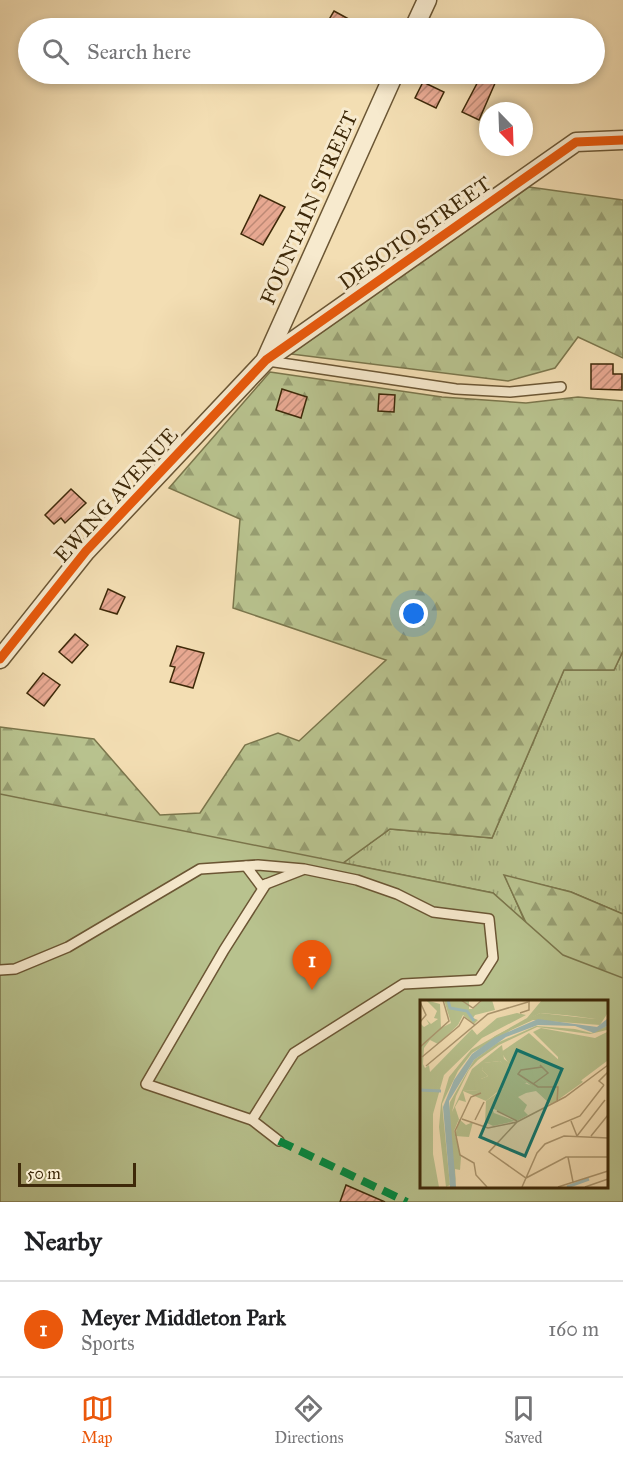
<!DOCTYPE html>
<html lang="en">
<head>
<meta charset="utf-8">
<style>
	body { margin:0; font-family:"IM FELL Great Primer",serif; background:#f6f6f6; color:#202124 }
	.compass { position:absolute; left:479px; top:102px; width:54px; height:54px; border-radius:50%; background:#fff; box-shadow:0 3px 9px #0003; rotate:157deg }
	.scale { position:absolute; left:18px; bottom:15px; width:118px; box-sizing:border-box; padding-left:6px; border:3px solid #3e2909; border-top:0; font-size:16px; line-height:21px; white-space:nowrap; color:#3e2909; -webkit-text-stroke:4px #f7eace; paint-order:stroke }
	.you { position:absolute; left:414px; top:614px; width:21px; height:21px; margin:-15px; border:4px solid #fff; border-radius:50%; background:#1a73e8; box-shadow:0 0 0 9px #1a73e833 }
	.badge { display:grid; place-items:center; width:39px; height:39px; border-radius:50%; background:#ea580c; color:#fff; font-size:20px; font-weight:700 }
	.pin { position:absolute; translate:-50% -50px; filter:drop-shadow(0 2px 3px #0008) }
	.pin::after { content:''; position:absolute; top:32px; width:21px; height:18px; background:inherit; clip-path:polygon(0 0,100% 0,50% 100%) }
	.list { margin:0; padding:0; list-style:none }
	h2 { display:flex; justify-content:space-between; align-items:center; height:78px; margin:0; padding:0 24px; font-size:26px }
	h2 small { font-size:20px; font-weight:400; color:#757577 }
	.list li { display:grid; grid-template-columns:39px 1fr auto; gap:18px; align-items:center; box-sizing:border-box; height:96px; padding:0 24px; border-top:2px solid #e0e0e0 }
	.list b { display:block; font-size:22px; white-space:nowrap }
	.list p { margin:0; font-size:20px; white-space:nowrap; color:#757577 }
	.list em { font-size:20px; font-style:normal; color:#757577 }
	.icon { flex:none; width:33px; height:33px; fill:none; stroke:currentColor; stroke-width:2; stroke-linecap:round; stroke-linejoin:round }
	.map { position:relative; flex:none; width:623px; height:1202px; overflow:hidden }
	.search { position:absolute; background:#fff; box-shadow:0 3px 9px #0003; left:18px; right:18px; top:18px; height:66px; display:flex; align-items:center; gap:15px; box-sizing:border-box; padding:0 21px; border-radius:33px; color:#757577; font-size:22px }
	.sheet { height:174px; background:#fff }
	nav { display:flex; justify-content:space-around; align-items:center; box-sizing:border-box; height:84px; border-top:2px solid #e0e0e0; background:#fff; font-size:16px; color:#757577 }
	nav a { display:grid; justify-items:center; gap:3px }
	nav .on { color:#ea580c }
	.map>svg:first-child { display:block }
	.grass { fill:url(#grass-tufts); stroke:#7b764c; stroke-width:1.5 }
	.forest { fill:url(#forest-firs); stroke:#7b764c; stroke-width:1.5 }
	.pitch { fill:#b8c28e; stroke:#7b764c; stroke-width:1.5; fill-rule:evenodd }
	.building { fill:url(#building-hatch); stroke:#3e2909; stroke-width:1.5 }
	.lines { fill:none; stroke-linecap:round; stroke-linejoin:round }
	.lane-casing { stroke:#6b5634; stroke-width:12 }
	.street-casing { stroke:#6b5634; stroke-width:21 }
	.lane { stroke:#f7eace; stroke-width:9 }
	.street { stroke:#f7eace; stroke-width:18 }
	.quiet { stroke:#00873e; stroke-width:8; stroke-dasharray:15 8; stroke-linecap:butt }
	.cycleway-casing { stroke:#f7eace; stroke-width:13 }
	.cycleway { stroke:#e8590c; stroke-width:9 }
	.labels { text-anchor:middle; stroke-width:6; stroke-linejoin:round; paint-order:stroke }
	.street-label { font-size:21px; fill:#3e2909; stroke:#f7eace }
	.inset-river { fill:none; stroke:#9ebab6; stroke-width:3 }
	.inset-road { fill:none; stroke:#ab966f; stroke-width:1.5 }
	.view { fill:#0f766e; fill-opacity:0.15; stroke:#0f766e; stroke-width:3 }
	.inset-edge { fill:none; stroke:#3e2909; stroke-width:3 }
</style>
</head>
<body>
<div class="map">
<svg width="623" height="1202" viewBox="0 0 623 1202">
	<defs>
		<pattern id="grass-tufts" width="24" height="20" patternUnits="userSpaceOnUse" patternTransform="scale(1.5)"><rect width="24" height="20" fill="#b8c28e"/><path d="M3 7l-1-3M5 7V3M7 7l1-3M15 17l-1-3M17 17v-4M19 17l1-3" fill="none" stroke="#979e72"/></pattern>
		<pattern id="forest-firs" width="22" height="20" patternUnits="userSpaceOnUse" patternTransform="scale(1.5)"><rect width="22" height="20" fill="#b8c28e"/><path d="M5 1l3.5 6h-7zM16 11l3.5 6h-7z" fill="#979e72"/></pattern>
		<pattern id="building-hatch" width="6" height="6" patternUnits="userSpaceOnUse" patternTransform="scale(1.5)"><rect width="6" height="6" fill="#e7a891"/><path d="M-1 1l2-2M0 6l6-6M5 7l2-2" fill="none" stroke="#bd8975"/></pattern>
	</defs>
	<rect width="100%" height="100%" fill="#f3deb3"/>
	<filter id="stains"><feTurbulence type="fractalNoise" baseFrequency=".00333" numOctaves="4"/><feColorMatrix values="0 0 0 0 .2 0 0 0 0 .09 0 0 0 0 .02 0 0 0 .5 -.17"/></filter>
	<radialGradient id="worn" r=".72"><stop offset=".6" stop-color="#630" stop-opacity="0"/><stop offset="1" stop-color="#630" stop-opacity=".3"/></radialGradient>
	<!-- grass -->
	<path class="grass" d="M623 651V914L571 892 505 876 525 922 493 893 343 863 390 829 492 838 564 670H614Z"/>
	<!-- forest -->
	<g class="forest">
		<path d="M529 187 623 200V358L578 337 555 368 508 381 291 354Z"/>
		<path d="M270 372 442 397 526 403 578 397 623 401V651L614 670H564L492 838 390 829 343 863 219 855 0 955V727L94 739 160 815 200 813 245 745 278 733 299 741 386 660 233 608 240 519 169 488Z"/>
		<path d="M504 875 571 892 623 914V981L552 979Z"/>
	</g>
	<!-- pitch -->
	<path class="pitch" d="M0 794 493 893 563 955 623 978V1202H0ZM422 1001H606V1186H422Z"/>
	<!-- building -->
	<g class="building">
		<path d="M334 11 365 28H324Z"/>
		<path d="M482 74H499L479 120 462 112Z"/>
		<path d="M423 82 444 92 436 108 415 98Z"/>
		<path d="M260 195 285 207 263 245 241 234Z"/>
		<path d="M591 364H613V374H622V390L591 389Z"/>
		<path d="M282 389 307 397 301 418 276 410Z"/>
		<path d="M379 394 395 395 394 412 378 411Z"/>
		<path d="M71 489 86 503 65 523 61 518 54 524 45 515Z"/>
		<path d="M108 589 125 597 117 614 100 609Z"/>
		<path d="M75 634 88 645 72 663 59 652Z"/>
		<path d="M177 646 204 653 193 688 170 682 175 667 170 666Z"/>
		<path d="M43 673 60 685 44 706 27 693Z"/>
		<path d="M346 1185 385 1202H340Z"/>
	</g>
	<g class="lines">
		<defs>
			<g id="lane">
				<path d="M268 361 456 389 510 392 561 387"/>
				<path d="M246 866 261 886 302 870"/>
				<path d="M266 884 224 950 146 1084 252 1120 279 1141"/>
				<path d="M0 970 15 969 68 947 200 869 258 865 304 869 357 880 397 894 433 912 489 919 493 958 479 980 403 984 294 1053 252 1120"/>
			</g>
			<g id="street">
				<path d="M414 28 427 0"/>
				<path d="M266 359 394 74"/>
				<path d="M0 659 86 551 266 360 576 142 623 140"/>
			</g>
		</defs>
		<!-- lane casing -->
		<use href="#lane" class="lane-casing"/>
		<!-- street casing -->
		<use href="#street" class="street-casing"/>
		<!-- lane -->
		<use href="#lane" class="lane"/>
		<!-- street -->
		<use href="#street" class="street"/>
		<!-- quiet -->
		<path class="quiet" d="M279 1141 407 1202"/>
		<defs>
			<path id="cycleway" d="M0 659 86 551 266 360 576 142 623 140"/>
		</defs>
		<!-- cycleway casing -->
		<use href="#cycleway" class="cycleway-casing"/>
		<!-- cycleway -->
		<use href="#cycleway" class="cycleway"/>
	</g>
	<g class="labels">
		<!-- street labels -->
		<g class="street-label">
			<text transform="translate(309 208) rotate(-66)" y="7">FOUNTAIN STREET</text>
			<text transform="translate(415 233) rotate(-35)" y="7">DESOTO STREET</text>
			<text transform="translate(116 495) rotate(-48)" y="7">EWING AVENUE</text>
		</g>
	</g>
	<!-- overview -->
	<g transform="translate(420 1000)">
		<rect width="188" height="188" fill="#f3deb3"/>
		<path d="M187 0V14L180 25 113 20 74 38 52 55 75 36 120 13 175 19ZM80 61 107 83 81 89 66 101 43 91 59 90 61 79 68 76 62 70 63 63ZM39 119 46 125 53 122 49 137 35 136Z" fill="#b8c28e"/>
		<path d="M6 0 20 4 21 28 31 23 24 0H49V9H53L63 0H72L75 10 55 15 53 18 58 20 54 24 43 15 38 25 18 44 10 40 4 48 3 64 5 68 9 65 10 72 52 29 57 35 77 18 97 13 106 15 62 38 24 75 13 114V154L19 187H0V31L1 24 4 27 9 24 6 19 11 24 18 19 14 18 17 11ZM122 0H170L181 18 120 13 52 53 38 71 22 104 30 185 26 187 19 127 21 104 29 77 51 50 107 18ZM116 26 155 29 171 33 187 26V30L170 34 117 27 79 45 58 60 49 70 36 96 32 112 52 69 82 45 84 59 96 68V77L80 61 64 63 62 70 68 76 61 79V90L43 91 46 102 39 100 35 107 39 119 34 131 41 157 40 170 35 169 36 187 28 123 30 102 54 60 77 43ZM121 28 175 38 187 32V61L139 97 138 57 113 32ZM95 80 116 87 136 101 130 104 116 91 106 93 98 97 107 105 104 111 108 115 97 121 72 108 74 113 95 121 73 126 65 122 66 101Z" fill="#b8c28e"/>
		<path d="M131 0H187V11L185 17 175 19 126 12Z" fill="#b8c28e"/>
		<path d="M109 33 163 82 135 102 97 76 81 52Z" fill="#b8c28e"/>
		<path d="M118 19 177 27 187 19V26L174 33 155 26 118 25 86 37 54 60 29 101 36 187H30L23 107 34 80 52 54 74 38Z" fill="#9ebab6"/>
		<path class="inset-river" d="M28 0 30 8 47 11 54 21M0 90 21 91M147 187 169 179"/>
		<path class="inset-road" d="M41 0 53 8 62 0M0 2 6 15 0 22M100 13 109 10V1M0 47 29 21 23 0M2 57 39 26 44 17 55 25M6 66 68 14 108 2M122 67 101 70 98 74 118 87H138L137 102M113 84 128 73 120 65M184 85 179 81 188 72M61 93 51 97 35 131 40 155 54 163 56 175 67 187M77 111 97 121M42 119 68 128 97 122 145 97 188 65M55 120 64 102M151 121 157 136 185 100M97 122 69 152 106 178 146 157H188M131 128 160 116 184 85M171 136 188 115M148 157 153 182M102 187 117 153 125 144 144 136 188 138M138 187 188 171M165 187 188 179"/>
		<path class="view" d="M97 50 142 69 105 156 60 137Z"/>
		<rect width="188" height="188" class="inset-edge"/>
	</g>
	<rect width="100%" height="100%" filter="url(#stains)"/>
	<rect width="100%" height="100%" fill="url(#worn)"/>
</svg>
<svg class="compass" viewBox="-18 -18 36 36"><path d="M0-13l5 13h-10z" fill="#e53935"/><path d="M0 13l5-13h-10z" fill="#757577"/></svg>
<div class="scale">50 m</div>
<div class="you"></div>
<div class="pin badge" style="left:312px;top:990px">1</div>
<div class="search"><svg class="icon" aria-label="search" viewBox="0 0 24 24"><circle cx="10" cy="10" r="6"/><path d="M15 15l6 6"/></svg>Search here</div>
</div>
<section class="sheet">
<h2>Nearby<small></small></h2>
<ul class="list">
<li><span class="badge">1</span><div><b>Meyer Middleton Park</b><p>Sports</p></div><em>160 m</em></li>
</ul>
</section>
<nav>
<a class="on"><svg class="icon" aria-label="map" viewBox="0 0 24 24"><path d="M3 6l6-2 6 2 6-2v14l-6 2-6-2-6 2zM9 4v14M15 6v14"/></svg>Map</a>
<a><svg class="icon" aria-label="directions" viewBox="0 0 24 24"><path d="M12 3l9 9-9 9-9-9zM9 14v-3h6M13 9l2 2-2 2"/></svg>Directions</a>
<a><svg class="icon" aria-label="saved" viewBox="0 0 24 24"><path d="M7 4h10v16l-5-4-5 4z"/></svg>Saved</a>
</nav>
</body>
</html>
